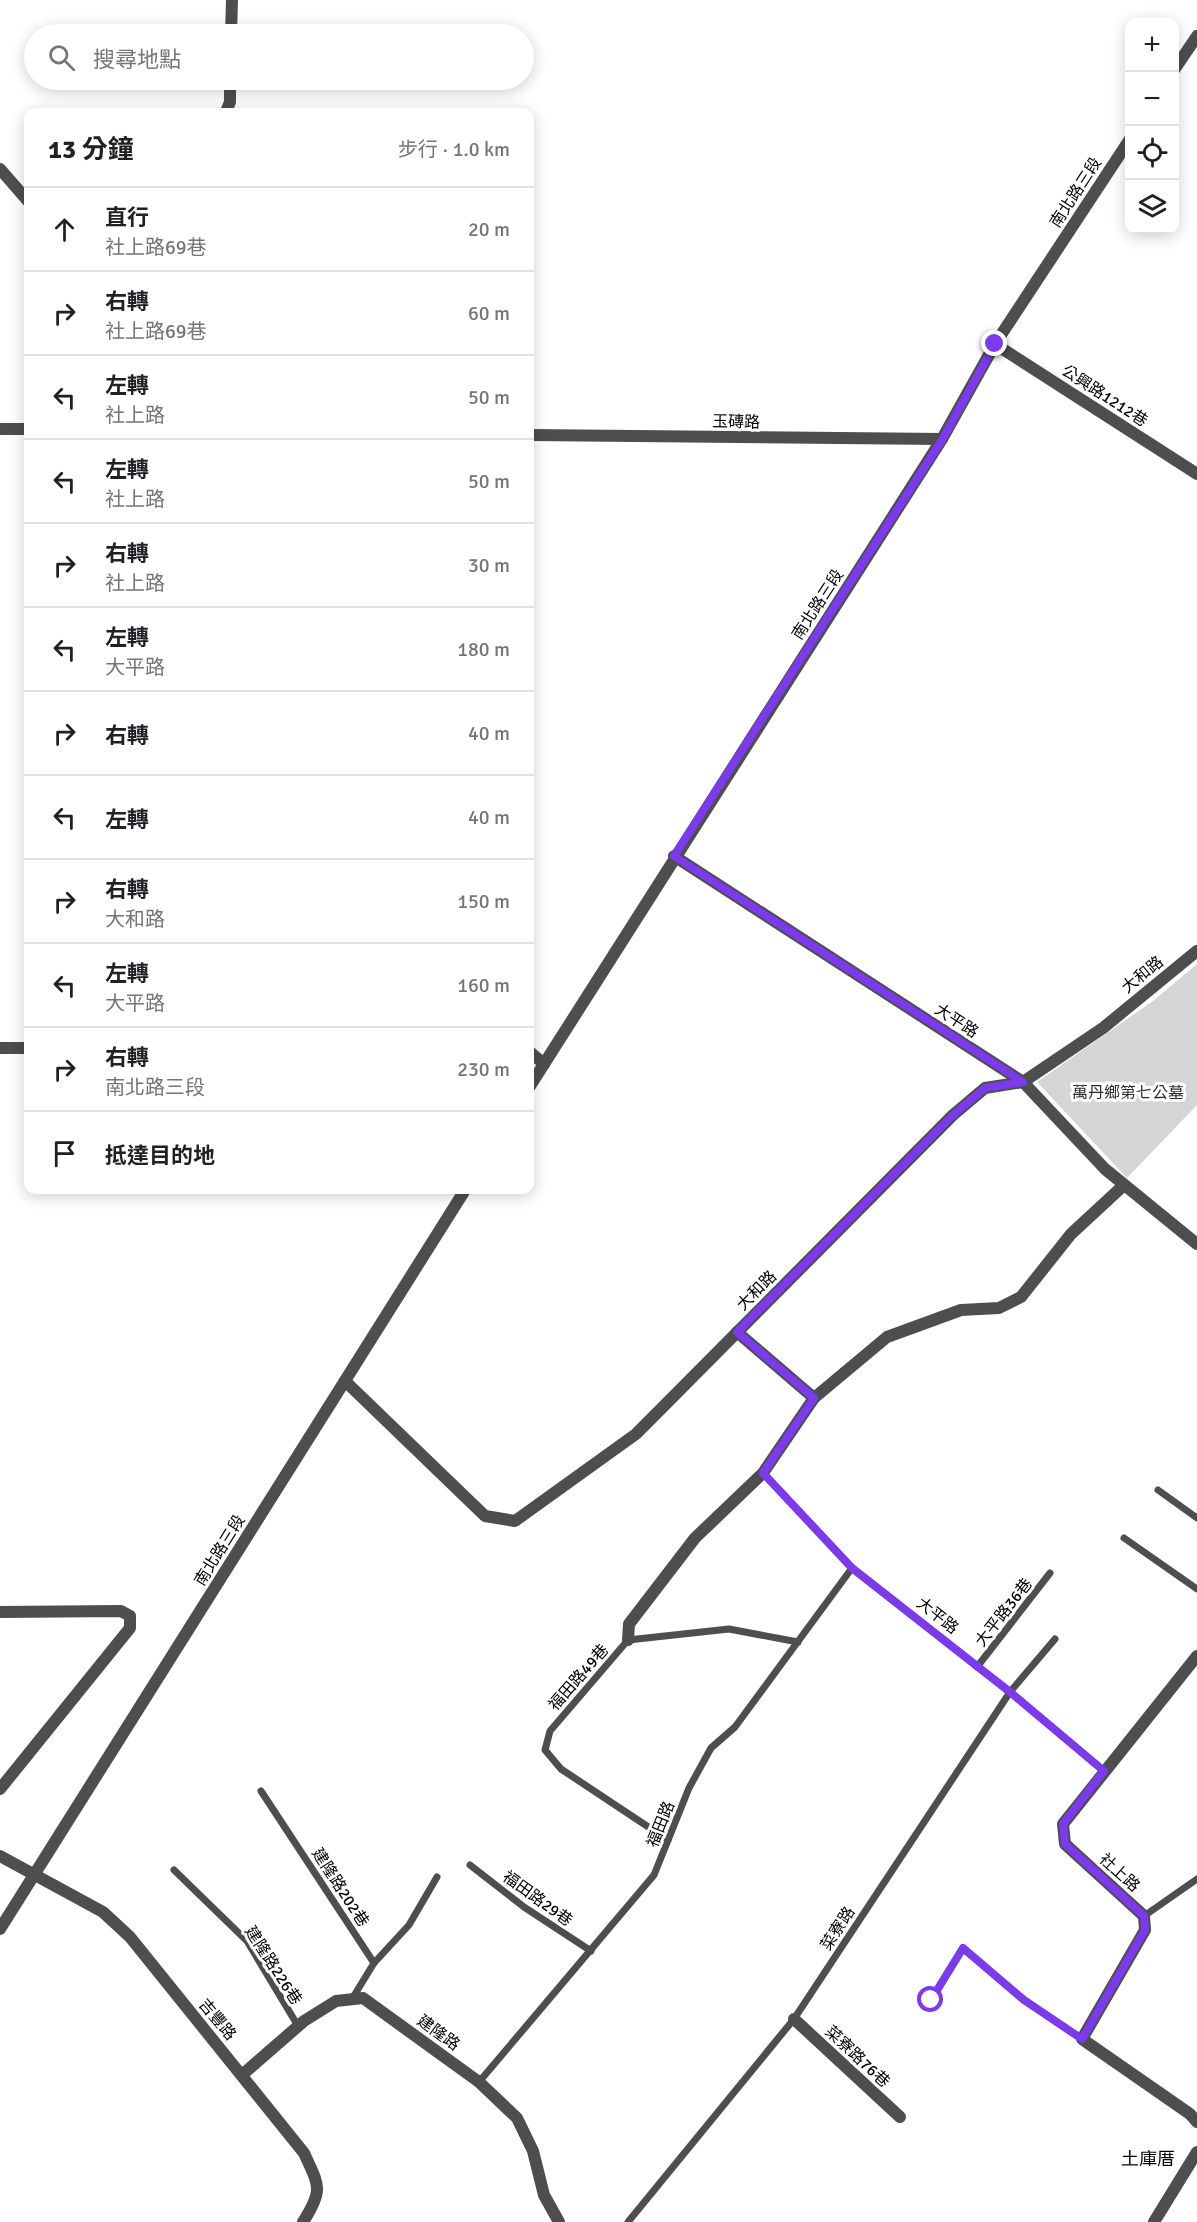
<!DOCTYPE html>
<html lang="zh-TW">
<head>
<meta charset="utf-8">
<style>
	body { margin:0; font-family:Signika,"Noto Sans TC",sans-serif; background:#f2f2f2; color:#202124 }
	.controls { position:absolute; right:18px; top:18px; display:grid; overflow:hidden; border-radius:12px; box-shadow:0 3px 15px #0003 }
	.controls button { width:54px; height:54px; display:grid; place-items:center; padding:0; border:0; border-bottom:2px solid #e0e0e0; background:#fff; color:#202124; font:30px sans-serif }
	.stop { position:absolute; width:18px; height:18px; margin:-14px; border:4px solid #7c3aed; border-radius:50%; background:#fff }
	.stop.end { background:#7c3aed; border-color:#fff; box-shadow:0 2px 6px #0008 }
	.list { margin:0; padding:0; list-style:none }
	h2 { display:flex; justify-content:space-between; align-items:center; height:78px; margin:0; padding:0 24px; font-size:26px }
	h2 small { font-size:20px; font-weight:400; color:#757577 }
	.list li { display:grid; grid-template-columns:39px 1fr auto; gap:18px; align-items:center; box-sizing:border-box; height:84px; padding:0 24px; border-top:2px solid #e0e0e0 }
	.list b { display:block; font-size:22px; white-space:nowrap }
	.list p { margin:0; font-size:20px; white-space:nowrap; color:#757577 }
	.list em { font-size:20px; font-style:normal; color:#757577 }
	.icon { flex:none; width:33px; height:33px; fill:none; stroke:currentColor; stroke-width:2; stroke-linecap:round; stroke-linejoin:round }
	.map { position:relative; flex:none; width:1197px; height:2222px; overflow:hidden }
	.search { position:absolute; background:#fff; box-shadow:0 3px 15px #0003; left:24px; top:24px; width:510px; height:66px; display:flex; align-items:center; gap:15px; box-sizing:border-box; padding:0 21px; border-radius:33px; color:#757577; font-size:22px }
	.panel { position:absolute; background:#fff; box-shadow:0 3px 15px #0003; left:24px; top:108px; width:510px; height:1086px; border-radius:12px }
	.map>svg:first-child { display:block }
	.green { fill:#d5d5d5 }
	.lines { fill:none; stroke-linecap:round; stroke-linejoin:round }
	.service { stroke:#4e4e4e; stroke-width:7 }
	.minor { stroke:#4e4e4e; stroke-width:12 }
	.tertiary { stroke:#4e4e4e; stroke-width:12 }
	.route { stroke:#7c3aed; stroke-width:8 }
	.labels { text-anchor:middle; stroke-width:6; stroke-linejoin:round; paint-order:stroke }
	.street-label { font-size:16px; fill:#000; stroke:#fff }
	.park-label { font-size:16px; fill:#2c2c2c; stroke:#fff }
	.neighbourhood-label { font-size:18px; fill:#000; stroke:#fff }
</style>
</head>
<body>
<div class="map">
<svg width="1197" height="2222" viewBox="0 0 1197 2222">
	<rect width="100%" height="100%" fill="#fff"/>
	<!-- green -->
	<path class="green" d="M1197 964V1105L1127 1178 1037 1082 1153 1001Z"/>
	<g class="lines">
		<!-- service -->
		<g class="service">
			<path d="M763 1473 852 1568 1010 1692 1104 1771"/>
			<path d="M1158 1490 1197 1518"/>
			<path d="M1124 1538 1197 1589"/>
			<path d="M977 1667 1050 1573"/>
			<path d="M261 1791 374 1963 352 1999"/>
			<path d="M668 1840 561 1769 545 1750 550 1731 628 1640 729 1629 798 1642"/>
			<path d="M470 1865 524 1907 591 1951"/>
			<path d="M174 1870 247 1941 298 2026"/>
			<path d="M1144 1916 1197 1879"/>
			<path d="M374 1963 409 1925 437 1877"/>
			<path d="M931 2000 963 1948 1024 2000 1082 2039"/>
			<path d="M479 2082 654 1875 689 1788 711 1748 735 1727 852 1568"/>
			<path d="M628 2222 794 2019 1010 1692 1055 1639"/>
		</g>
		<!-- minor -->
		<g class="minor">
			<path d="M231 34 232 0"/>
			<path d="M226 112 230 102V80"/>
			<path d="M0 169 28 201"/>
			<path d="M995 344 1197 474"/>
			<path d="M0 429H28"/>
			<path d="M530 435 942 439"/>
			<path d="M674 856 1023 1082 1105 1169 1197 1244"/>
			<path d="M0 1048H28"/>
			<path d="M530 1052 544 1064"/>
			<path d="M737 1332 814 1398"/>
			<path d="M345 1381 485 1516 515 1521 636 1434 953 1115 985 1088 1023 1082 1103 1028 1197 951"/>
			<path d="M0 1612 121 1611 130 1616V1628L0 1789"/>
			<path d="M628 1640 629 1624 695 1538 763 1473 814 1398 887 1337 961 1310 999 1308 1021 1297 1071 1234 1124 1185"/>
			<path d="M1197 1656 1063 1824 1065 1844 1144 1916 1145 1930 1082 2039 1190 2114 1197 2122"/>
			<path d="M0 1856 103 1912 130 1937 304 2153C319 2186 324 2189 303 2222"/>
			<path d="M794 2019 900 2117"/>
			<path d="M243 2074 304 2021 336 2001 363 1998 479 2082 517 2118 533 2151 544 2195 559 2222"/>
			<path d="M1154 2222 1197 2152"/>
		</g>
		<!-- tertiary -->
		<g class="tertiary">
			<path d="M1174 70 1197 36"/>
			<path d="M530 1086 942 439 995 344 1130 139"/>
			<path d="M0 1929 465 1190"/>
		</g>
	</g>
	<g class="lines">
		<!-- route -->
		<path class="route" d="M931 2000 963 1948 1024 2000 1082 2039 1145 1930 1144 1916 1065 1844 1063 1824 1104 1771 1010 1692 852 1568 763 1473 814 1398 737 1332 953 1115 985 1088 1023 1082 674 856 942 440 995 344"/>
	</g>
	<g class="labels">
		<!-- street labels -->
		<g class="street-label">
			<text transform="translate(1075 192) rotate(-57)" y="6">南北路三段</text>
			<text transform="translate(1105 395) rotate(33)" y="6">公興路1212巷</text>
			<text transform="translate(736 421) rotate(1)" y="6">玉磚路</text>
			<text transform="translate(817 604) rotate(-57)" y="6">南北路三段</text>
			<text transform="translate(1142 974) rotate(-39)" y="6">大和路</text>
			<text transform="translate(957 1020) rotate(33)" y="6">大平路</text>
			<text transform="translate(756 1290) rotate(-45)" y="6">大和路</text>
			<text transform="translate(219 1550) rotate(-58)" y="6">南北路三段</text>
			<text transform="translate(1003 1612) rotate(-52)" y="6">大平路36巷</text>
			<text transform="translate(938 1615) rotate(38)" y="6">大平路</text>
			<text transform="translate(578 1677) rotate(-49)" y="6">福田路49巷</text>
			<text transform="translate(660 1824) rotate(-68)" y="6">福田路</text>
			<text transform="translate(1120 1872) rotate(42)" y="6">社上路</text>
			<text transform="translate(341 1887) rotate(57)" y="6">建隆路202巷</text>
			<text transform="translate(538 1898) rotate(36)" y="6">福田路29巷</text>
			<text transform="translate(837 1928) rotate(-57)" y="6">菜寮路</text>
			<text transform="translate(274 1965) rotate(57)" y="6">建隆路226巷</text>
			<text transform="translate(218 2019) rotate(50)" y="6">吉豐路</text>
			<text transform="translate(439 2032) rotate(36)" y="6">建隆路</text>
			<text transform="translate(858 2056) rotate(43)" y="6">菜寮路76巷</text>
		</g>
		<!-- park labels -->
		<g class="park-label">
			<text x="1128" y="1098">萬丹鄉第七公墓</text>
		</g>
		<!-- neighbourhood labels -->
		<g class="neighbourhood-label">
			<text x="1148" y="2165">土庫厝</text>
		</g>
	</g>
</svg>
<div class="controls">
<button>+</button>
<button>−</button>
<button><svg class="icon" aria-label="locate" viewBox="0 0 24 24"><circle cx="12" cy="12" r="6"/><path d="M12 2v4M12 18v4M2 12h4M18 12h4"/></svg></button>
<button><svg class="icon" aria-label="layers" viewBox="0 0 24 24"><path d="M12 4l9 5-9 5-9-5zM3 14l9 5 9-5"/></svg></button>
</div>
<div class="stop" style="left:931px;top:2000px"></div>
<div class="stop end" style="left:995px;top:344px"></div>
<div class="search"><svg class="icon" aria-label="search" viewBox="0 0 24 24"><circle cx="10" cy="10" r="6"/><path d="M15 15l6 6"/></svg>搜尋地點</div>
<section class="panel">
<h2>13 分鐘<small>步行 · 1.0 km</small></h2>
<ul class="list">
<li><svg class="icon" aria-label="ahead" viewBox="0 0 24 24"><path d="M12 20V5M6 11l6-6 6 6"/></svg><div><b>直行</b><p>社上路69巷</p></div><em>20 m</em></li>
<li><svg class="icon" aria-label="right" viewBox="0 0 24 24"><path d="M7 20v-9h11M14 6l5 5-5 5"/></svg><div><b>右轉</b><p>社上路69巷</p></div><em>60 m</em></li>
<li><svg class="icon" aria-label="left" viewBox="0 0 24 24"><path d="M17 20v-9H6M10 6l-5 5 5 5"/></svg><div><b>左轉</b><p>社上路</p></div><em>50 m</em></li>
<li><svg class="icon" aria-label="left" viewBox="0 0 24 24"><path d="M17 20v-9H6M10 6l-5 5 5 5"/></svg><div><b>左轉</b><p>社上路</p></div><em>50 m</em></li>
<li><svg class="icon" aria-label="right" viewBox="0 0 24 24"><path d="M7 20v-9h11M14 6l5 5-5 5"/></svg><div><b>右轉</b><p>社上路</p></div><em>30 m</em></li>
<li><svg class="icon" aria-label="left" viewBox="0 0 24 24"><path d="M17 20v-9H6M10 6l-5 5 5 5"/></svg><div><b>左轉</b><p>大平路</p></div><em>180 m</em></li>
<li><svg class="icon" aria-label="right" viewBox="0 0 24 24"><path d="M7 20v-9h11M14 6l5 5-5 5"/></svg><div><b>右轉</b></div><em>40 m</em></li>
<li><svg class="icon" aria-label="left" viewBox="0 0 24 24"><path d="M17 20v-9H6M10 6l-5 5 5 5"/></svg><div><b>左轉</b></div><em>40 m</em></li>
<li><svg class="icon" aria-label="right" viewBox="0 0 24 24"><path d="M7 20v-9h11M14 6l5 5-5 5"/></svg><div><b>右轉</b><p>大和路</p></div><em>150 m</em></li>
<li><svg class="icon" aria-label="left" viewBox="0 0 24 24"><path d="M17 20v-9H6M10 6l-5 5 5 5"/></svg><div><b>左轉</b><p>大平路</p></div><em>160 m</em></li>
<li><svg class="icon" aria-label="right" viewBox="0 0 24 24"><path d="M7 20v-9h11M14 6l5 5-5 5"/></svg><div><b>右轉</b><p>南北路三段</p></div><em>230 m</em></li>
<li><svg class="icon" aria-label="arrive" viewBox="0 0 24 24"><path d="M6 21V4h12l-3 4 3 4H6"/></svg><div><b>抵達目的地</b></div></li>
</ul>
</section>
</div>
</body>
</html>
